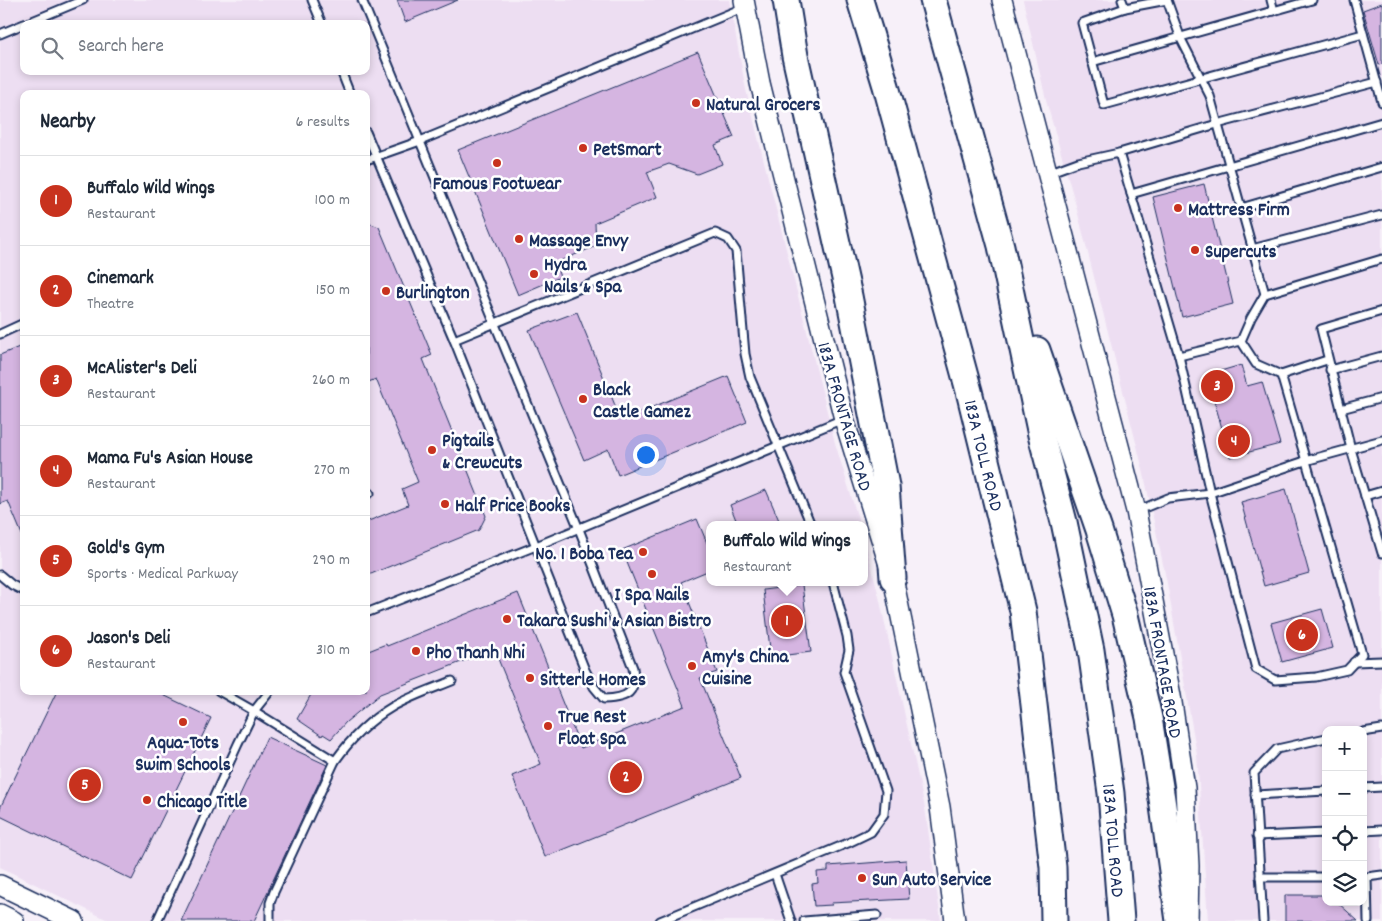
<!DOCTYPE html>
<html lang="en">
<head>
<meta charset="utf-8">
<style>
	body { margin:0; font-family:Dekko,sans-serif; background:#f2f2f3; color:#1f2937 }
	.controls { position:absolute; right:15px; bottom:15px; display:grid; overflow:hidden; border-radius:10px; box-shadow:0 2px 8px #0003 }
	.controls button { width:45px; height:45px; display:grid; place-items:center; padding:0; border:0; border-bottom:1px solid #e0e1e3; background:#fff; color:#1f2937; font:25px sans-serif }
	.you { position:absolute; left:645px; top:454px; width:18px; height:18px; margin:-12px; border:4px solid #fff; border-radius:50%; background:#1a73e8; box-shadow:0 0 0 8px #1a73e833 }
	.badge { display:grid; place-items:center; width:32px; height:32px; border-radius:50%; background:#c8321e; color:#fff; font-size:16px; font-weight:700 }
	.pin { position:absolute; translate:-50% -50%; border:2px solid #fff; box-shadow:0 1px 5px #0006 }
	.popup { position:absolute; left:706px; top:521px; width:162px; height:65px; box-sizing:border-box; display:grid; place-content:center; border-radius:10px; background:#fff; filter:drop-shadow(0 1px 4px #0005); font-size:16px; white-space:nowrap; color:#747a83 }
	.popup b { font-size:19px; color:#1f2937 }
	.popup::after { content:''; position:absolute; left:50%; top:100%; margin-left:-10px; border:10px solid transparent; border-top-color:#fff }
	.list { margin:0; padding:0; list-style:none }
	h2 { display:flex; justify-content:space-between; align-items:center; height:65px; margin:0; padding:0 20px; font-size:21px }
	h2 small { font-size:16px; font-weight:400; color:#747a83 }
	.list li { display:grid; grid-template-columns:32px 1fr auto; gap:15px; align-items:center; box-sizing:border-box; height:90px; padding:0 20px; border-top:1px solid #e0e1e3 }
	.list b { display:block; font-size:19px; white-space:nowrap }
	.list p { margin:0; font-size:16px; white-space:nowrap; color:#747a83 }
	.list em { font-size:16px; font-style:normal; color:#747a83 }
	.icon { flex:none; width:28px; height:28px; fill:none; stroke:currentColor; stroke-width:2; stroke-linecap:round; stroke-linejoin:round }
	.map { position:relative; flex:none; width:1382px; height:921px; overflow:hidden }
	.search { position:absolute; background:#fff; box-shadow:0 2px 8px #0003; left:20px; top:20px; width:350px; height:55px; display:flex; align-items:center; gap:12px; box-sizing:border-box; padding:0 18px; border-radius:10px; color:#747a83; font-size:19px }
	.panel { position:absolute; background:#fff; box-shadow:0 2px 8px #0003; left:20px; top:90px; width:350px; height:605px; border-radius:10px }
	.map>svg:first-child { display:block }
	.built { fill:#eddef2; fill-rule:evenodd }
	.building { fill:#d5b5e1; stroke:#1b2f5e }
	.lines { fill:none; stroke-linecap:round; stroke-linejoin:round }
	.lane-casing { stroke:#1b2f5e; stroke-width:11 }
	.secondary-casing { stroke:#1b2f5e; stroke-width:22 }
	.highway-casing { stroke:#1b2f5e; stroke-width:29 }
	.lane { stroke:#fff; stroke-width:7 }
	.secondary { stroke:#fff; stroke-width:19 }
	.highway { stroke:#fff; stroke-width:25 }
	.poi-dot { fill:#c8321e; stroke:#fff; stroke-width:2 }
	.labels { text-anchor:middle; stroke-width:5; stroke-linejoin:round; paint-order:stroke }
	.poi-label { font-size:19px; font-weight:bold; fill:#1b2f5e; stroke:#fff; text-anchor:start }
	.street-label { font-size:19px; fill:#1b2f5e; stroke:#fff }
</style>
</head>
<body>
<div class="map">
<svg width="1382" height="921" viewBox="0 0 1382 921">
	<rect width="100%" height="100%" fill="#f7f0f9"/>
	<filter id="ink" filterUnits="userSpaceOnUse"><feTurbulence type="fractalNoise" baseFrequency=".02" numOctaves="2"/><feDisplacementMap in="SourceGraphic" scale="10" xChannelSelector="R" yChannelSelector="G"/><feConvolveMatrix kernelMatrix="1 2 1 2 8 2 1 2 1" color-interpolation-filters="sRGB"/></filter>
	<g filter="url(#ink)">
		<!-- built -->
		<g class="built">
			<path d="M0 0H729L746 90 835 443 860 525H710V582H864L865 541 880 601 925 808 941 921H110L0 867ZM24 24H366V71H24ZM24 94H366V691H24Z"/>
			<path d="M1023 0H1382V921H1208L1197 755 1167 583 1143 470 1075 202 1047 104ZM1326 730H1363V902H1326Z"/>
		</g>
		<!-- building -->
		<g class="building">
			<path d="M397 0H458L405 22Z"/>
			<path d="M1382 3V64L1379 65 1363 10Z"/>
			<path d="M698 52 734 137 715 145 722 164 697 174 669 164 647 172 657 197 595 223 596 246 555 263 560 277 518 295 458 150Z"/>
			<path d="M1204 184 1233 304 1182 317 1153 197Z"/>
			<path d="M366 222 379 227 432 355 423 359 486 516 479 530 366 576V522L408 505 402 489 418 482 376 379 366 383Z"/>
			<path d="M577 312 621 420 728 376 747 422 618 475 608 449 584 460 529 330Z"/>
			<path d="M24 345V537H23L8 501 0 504V355Z"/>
			<path d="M1241 365 1247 386 1262 382 1280 444 1230 457 1207 375Z"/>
			<path d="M1286 489 1309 573 1264 586 1241 502Z"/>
			<path d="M766 490 781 525H738L730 505Z"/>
			<path d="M697 519 710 550V570L681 582 717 672 700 678 741 778 545 857 512 776 541 764 494 649 380 694 346 722 331 739 323 734 322 736 297 719 313 691H366V652L386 644 387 646 518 593 581 748 685 706 622 550Z"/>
			<path d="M802 585 811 652 771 657 763 590Z"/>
			<path d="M1322 609 1333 648 1282 662 1271 623Z"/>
			<path d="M57 691H155L211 718 132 880 0 816V808Z"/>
			<path d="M267 737 327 765 254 921H181Z"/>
			<path d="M906 860 909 899 831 903 832 905 814 906 812 884 818 883 817 872 828 871V866Z"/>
			<path d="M1285 895H1326V902H1337L1358 921H1285Z"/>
		</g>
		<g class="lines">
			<defs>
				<g id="lane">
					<path d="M312 0 322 24"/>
					<path d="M362 0 579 529 633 668C637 693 628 698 604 699L594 687 585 670 454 340 366 132"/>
					<path d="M1122 0 1125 8 1082 23 1104 105 1363 34"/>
					<path d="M1271 0 1274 11"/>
					<path d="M1354 0 1382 102"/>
					<path d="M1125 8 1167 0"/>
					<path d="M25 24 83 0"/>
					<path d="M0 34 24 24"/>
					<path d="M1092 62 1312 0"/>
					<path d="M341 71 350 94"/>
					<path d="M1119 153 1217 124 1377 82"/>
					<path d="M366 160 420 141 745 7"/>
					<path d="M1048 173 1078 162 1119 153 1179 356 1210 493 1256 669 1275 680 1316 677 1347 670 1362 654 1281 375 1256 364 1241 341 1251 318 1265 294 1210 96 1181 39 1167 0"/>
					<path d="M1131 194 1382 122"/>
					<path d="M1241 208 1382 167"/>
					<path d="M1252 249 1382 215"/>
					<path d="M1265 294 1382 259"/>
					<path d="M1382 311 1321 329 1351 449 1382 553"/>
					<path d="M0 334 24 323"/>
					<path d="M454 340 715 233 728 239 736 251 745 354 750 377 811 525"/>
					<path d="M1179 356 1241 341"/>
					<path d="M1330 370 1382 356"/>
					<path d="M1281 375 1327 360"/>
					<path d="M1341 409 1382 398"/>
					<path d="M366 494 370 493"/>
					<path d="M1365 496 1382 491"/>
					<path d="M1137 511 1168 498 1210 493 1305 461 1382 440"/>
					<path d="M0 575 12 585 24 591"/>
					<path d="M366 613 536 546 843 419"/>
					<path d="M1354 662 1382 661"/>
					<path d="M219 691 254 711 335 761"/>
					<path d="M1363 732 1382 729"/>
					<path d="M1363 788 1382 787"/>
					<path d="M1255 795 1326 791"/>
					<path d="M1363 831 1382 830"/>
					<path d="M1257 836 1326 833"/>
					<path d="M775 874 791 921"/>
					<path d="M1260 877H1326"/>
					<path d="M157 921 238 744 254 711 270 691"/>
					<path d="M270 921V903L274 892 335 761C350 740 370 720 392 707 411 696 432 689 452 681"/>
					<path d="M660 921 848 843 871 832 884 814 886 791 844 672 849 650 847 636 833 582"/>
					<path d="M804 921 877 915"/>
					<path d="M1263 921 1254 773 1277 749 1326 738"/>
					<path d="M1368 921 1367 877 1382 875"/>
				</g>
				<g id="secondary">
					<path d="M744 0 760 83 844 419 893 578 940 807 955 921"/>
					<path d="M1002 0 1136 511 1171 696 1185 788 1189 866 1188 921"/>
					<path d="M0 885 74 921"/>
					<path d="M0 914 14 921"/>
				</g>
				<g id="highway">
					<path d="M786 0 795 56 849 296 886 486 893 578"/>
					<path id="s1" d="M860 0 886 86 969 391 1023 611 1053 867 1054 921"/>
					<path id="s2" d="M933 0 1001 246 1041 435 1064 522 1091 650 1111 793 1121 921"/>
					<path d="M1037 350 1099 530 1125 615 1149 718 1162 799 1179 921"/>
				</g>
			</defs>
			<!-- lane casing -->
			<use href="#lane" class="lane-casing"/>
			<!-- secondary casing -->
			<use href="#secondary" class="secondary-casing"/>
			<!-- highway casing -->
			<use href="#highway" class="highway-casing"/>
			<!-- lane -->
			<use href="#lane" class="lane"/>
			<!-- secondary -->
			<use href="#secondary" class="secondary"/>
			<!-- highway -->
			<use href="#highway" class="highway"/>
		</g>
	</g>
	<!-- markers -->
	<g class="poi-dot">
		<circle cx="696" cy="103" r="5"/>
		<circle cx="583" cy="148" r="5"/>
		<circle cx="497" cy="163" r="5"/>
		<circle cx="1178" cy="208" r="5"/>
		<circle cx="519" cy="239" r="5"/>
		<circle cx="1195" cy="250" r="5"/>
		<circle cx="534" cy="274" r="5"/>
		<circle cx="386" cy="291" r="5"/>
		<circle cx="583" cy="399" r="5"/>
		<circle cx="432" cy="450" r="5"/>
		<circle cx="445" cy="504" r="5"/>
		<circle cx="643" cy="552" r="5"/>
		<circle cx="652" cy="574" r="5"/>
		<circle cx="507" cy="619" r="5"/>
		<circle cx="416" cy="651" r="5"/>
		<circle cx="692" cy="666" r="5"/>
		<circle cx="530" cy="678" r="5"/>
		<circle cx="183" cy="722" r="5"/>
		<circle cx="548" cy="726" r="5"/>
		<circle cx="147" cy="800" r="5"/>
		<circle cx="862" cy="878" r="5"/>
	</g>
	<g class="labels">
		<!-- poi labels -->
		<g class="poi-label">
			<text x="706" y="110">Natural Grocers</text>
			<text x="593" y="155">PetSmart</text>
			<text x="497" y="189" text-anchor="middle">Famous Footwear</text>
			<text x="1188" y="215">Mattress Firm</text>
			<text x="529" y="246">Massage Envy</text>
			<text x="1205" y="257">Supercuts</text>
			<text x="544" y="270">Hydra<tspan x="544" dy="22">Nails &amp; Spa</tspan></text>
			<text x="396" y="298">Burlington</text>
			<text x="593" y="395">Black<tspan x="593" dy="22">Castle Gamez</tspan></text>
			<text x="442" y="446">Pigtails<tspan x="442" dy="22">&amp; Crewcuts</tspan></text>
			<text x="455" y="511">Half Price Books</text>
			<text x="633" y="559" text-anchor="end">No. 1 Boba Tea</text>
			<text x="652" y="600" text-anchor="middle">I Spa Nails</text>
			<text x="517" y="626">Takara Sushi &amp; Asian Bistro</text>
			<text x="426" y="658">Pho Thanh Nhi</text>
			<text x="702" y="662">Amy's China<tspan x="702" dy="22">Cuisine</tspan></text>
			<text x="540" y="685">Sitterle Homes</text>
			<text x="558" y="722">True Rest<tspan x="558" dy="22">Float Spa</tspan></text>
			<text x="183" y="748" text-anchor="middle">Aqua-Tots<tspan x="183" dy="22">Swim Schools</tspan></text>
			<text x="157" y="807">Chicago Title</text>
			<text x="872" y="885">Sun Auto Service</text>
		</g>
		<!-- street labels -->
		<g class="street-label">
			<text transform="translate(846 416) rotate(74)" y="7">183A FRONTAGE ROAD</text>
			<text dy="7" stroke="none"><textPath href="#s1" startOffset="472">183A TOLL ROAD</textPath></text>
			<text transform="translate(1164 662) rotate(80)" y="7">183A FRONTAGE ROAD</text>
			<text dy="7" stroke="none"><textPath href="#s2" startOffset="861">183A TOLL ROAD</textPath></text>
		</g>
	</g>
</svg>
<div class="controls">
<button>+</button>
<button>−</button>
<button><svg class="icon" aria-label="locate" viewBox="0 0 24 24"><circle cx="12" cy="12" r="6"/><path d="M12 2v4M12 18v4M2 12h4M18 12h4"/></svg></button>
<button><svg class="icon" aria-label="layers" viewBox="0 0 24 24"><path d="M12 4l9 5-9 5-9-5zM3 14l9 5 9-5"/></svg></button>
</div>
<div class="you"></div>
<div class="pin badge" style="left:787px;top:621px">1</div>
<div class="popup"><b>Buffalo Wild Wings</b>Restaurant</div>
<div class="pin badge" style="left:626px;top:777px">2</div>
<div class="pin badge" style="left:1217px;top:386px">3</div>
<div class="pin badge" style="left:1234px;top:441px">4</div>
<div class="pin badge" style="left:85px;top:785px">5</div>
<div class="pin badge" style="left:1302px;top:635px">6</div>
<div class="search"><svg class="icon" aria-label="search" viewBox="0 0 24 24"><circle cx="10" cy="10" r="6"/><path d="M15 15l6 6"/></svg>Search here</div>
<section class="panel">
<h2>Nearby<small>6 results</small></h2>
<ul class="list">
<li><span class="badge">1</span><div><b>Buffalo Wild Wings</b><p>Restaurant</p></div><em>100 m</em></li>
<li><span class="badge">2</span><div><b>Cinemark</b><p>Theatre</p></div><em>150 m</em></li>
<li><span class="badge">3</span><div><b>McAlister's Deli</b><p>Restaurant</p></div><em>260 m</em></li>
<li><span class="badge">4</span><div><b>Mama Fu's Asian House</b><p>Restaurant</p></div><em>270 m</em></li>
<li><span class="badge">5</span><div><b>Gold's Gym</b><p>Sports · Medical Parkway</p></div><em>290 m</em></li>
<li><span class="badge">6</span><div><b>Jason's Deli</b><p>Restaurant</p></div><em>310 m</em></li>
</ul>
</section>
</div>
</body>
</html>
